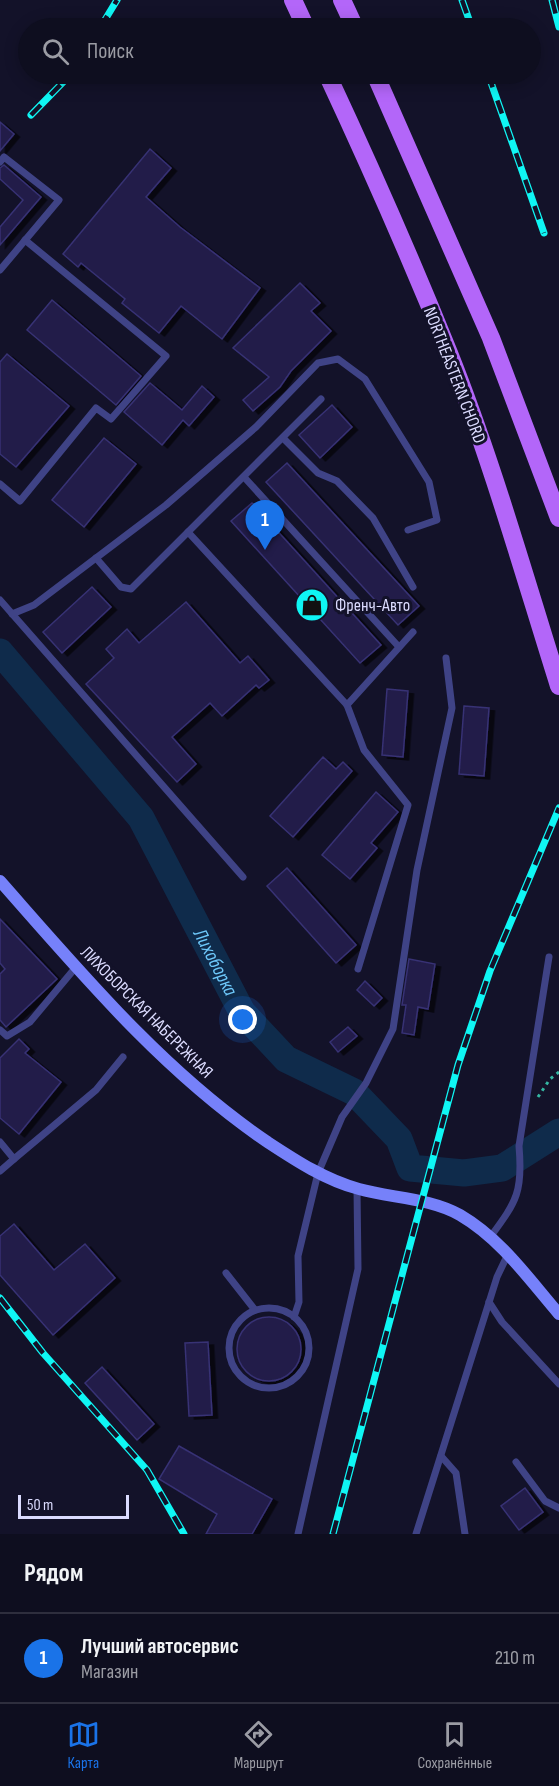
<!DOCTYPE html>
<html lang="ru">
<head>
<meta charset="utf-8">
<style>
	body { margin:0; font-family:"Sofia Sans Condensed",sans-serif; background:#1c1c2c; color:#f1f3f6 }
	.scale { position:absolute; left:18px; bottom:15px; width:111px; box-sizing:border-box; padding-left:6px; border:3px solid #dbdbfe; border-top:0; font-size:16px; line-height:21px; white-space:nowrap; color:#dbdbfe; -webkit-text-stroke:4px #131229; paint-order:stroke }
	.you { position:absolute; left:243px; top:1020px; width:21px; height:21px; margin:-15px; border:4px solid #fff; border-radius:50%; background:#1a73e8; box-shadow:0 0 0 9px #1a73e833 }
	.badge { display:grid; place-items:center; width:39px; height:39px; border-radius:50%; background:#1a73e8; color:#fff; font-size:20px; font-weight:700 }
	.pin { position:absolute; translate:-50% -50px; filter:drop-shadow(0 2px 3px #0008) }
	.pin::after { content:''; position:absolute; top:32px; width:21px; height:18px; background:inherit; clip-path:polygon(0 0,100% 0,50% 100%) }
	.list { margin:0; padding:0; list-style:none }
	h2 { display:flex; justify-content:space-between; align-items:center; height:78px; margin:0; padding:0 24px; font-size:26px }
	h2 small { font-size:20px; font-weight:400; color:#9b9ca4 }
	.list li { display:grid; grid-template-columns:39px 1fr auto; gap:18px; align-items:center; box-sizing:border-box; height:90px; padding:0 24px; border-top:2px solid #2e2e3d }
	.list b { display:block; font-size:22px; white-space:nowrap }
	.list p { margin:0; font-size:20px; white-space:nowrap; color:#9b9ca4 }
	.list em { font-size:20px; font-style:normal; color:#9b9ca4 }
	.icon { flex:none; width:33px; height:33px; fill:none; stroke:currentColor; stroke-width:2; stroke-linecap:round; stroke-linejoin:round }
	.map { position:relative; flex:none; width:559px; height:1534px; overflow:hidden }
	.search { position:absolute; background:#0e0e1f; box-shadow:0 3px 15px #0003; left:18px; right:18px; top:18px; height:66px; display:flex; align-items:center; gap:15px; box-sizing:border-box; padding:0 21px; border-radius:33px; color:#9b9ca4; font-size:22px }
	.sheet { height:168px; background:#0e0e1f }
	nav { display:flex; justify-content:space-around; align-items:center; box-sizing:border-box; height:84px; border-top:2px solid #2e2e3d; background:#0e0e1f; font-size:16px; color:#9b9ca4 }
	nav a { display:grid; justify-items:center; gap:3px }
	nav .on { color:#1a73e8 }
	.map>svg:first-child { display:block }
	.lines { fill:none; stroke-linecap:round; stroke-linejoin:round }
	.river { stroke:#0f2b4b; stroke-width:27 }
	.building { fill:#221e49; stroke:#373174; stroke-width:1.5; filter:url(#shadow) }
	.path { stroke:#35b7a2; stroke-width:3; stroke-dasharray:3 4.5; stroke-linecap:butt }
	.lane { stroke:#3f4386; stroke-width:7 }
	.secondary { stroke:#7681fa; stroke-width:12 }
	.primary { stroke:#b366f9; stroke-width:18 }
	.rail-casing { stroke:#0ff6f4; stroke-width:7 }
	.rail { stroke:#131229; stroke-width:4.5; stroke-dasharray:14; stroke-linecap:butt }
	.labels { text-anchor:middle; stroke-width:6; stroke-linejoin:round; paint-order:stroke }
	.street-label { font-size:18px; fill:#dbdbfe; stroke:#131229 }
	.poi-label { font-size:18px; fill:#dbdbfe; stroke:#131229; text-anchor:start }
	.water-label { font-size:20px; font-style:italic; fill:#6dc7f9; stroke:#131229 }
</style>
</head>
<body>
<div class="map">
<svg width="559" height="1534" viewBox="0 0 559 1534">
	<defs>
		<filter id="shadow"><feDropShadow dx="5.5" dy="3" stdDeviation="0" flood-color="#0009"/></filter>
	</defs>
	<rect width="100%" height="100%" fill="#131229"/>
	<g class="lines">
		<!-- river -->
		<path class="river" id="s1" d="M0 652 141 818 242 1012 286 1059 354 1092 399 1139 410 1168 464 1173 502 1168 559 1132"/>
	</g>
	<!-- building -->
	<g class="building">
		<path d="M0 122 14 134 0 151Z"/>
		<path d="M150 149 171 168 146 197 180 227 260 288 222 339 181 306 159 333 122 303 125 299 81 263 78 267 63 254Z"/>
		<path d="M4 165 41 197 0 245V227L23 200 0 179V168Z"/>
		<path d="M300 283 320 303 311 311 331 331 291 371 280 387 253 411 243 400 269 377 233 348Z"/>
		<path d="M52 300 141 376 116 405 27 330Z"/>
		<path d="M7 354 69 406 16 467 0 454V362Z"/>
		<path d="M150 383 182 410 202 386 214 397 189 426 183 420 162 445 124 412Z"/>
		<path d="M332 405 352 427 320 458 299 435Z"/>
		<path d="M104 438 136 464 84 527 52 500Z"/>
		<path d="M287 463 419 606 398 625 266 482Z"/>
		<path d="M252 503 381 645 360 663 231 521Z"/>
		<path d="M92 587 111 607 62 653 43 632Z"/>
		<path d="M186 602 240 663 248 656 269 680 259 688 256 685 222 716 210 703 172 737 196 764 177 782 86 684 114 658 106 649 127 629 139 643Z"/>
		<path d="M387 689 408 691 403 757 382 755Z"/>
		<path d="M464 706 489 708 484 776 459 774Z"/>
		<path d="M323 757 336 769 343 762 352 771 293 837 270 816Z"/>
		<path d="M376 792 398 812 371 843 377 848 350 879 322 855Z"/>
		<path d="M287 868 356 945 336 963 267 886Z"/>
		<path d="M0 919 57 979 6 1027 0 1020V974L5 969 0 963Z"/>
		<path d="M409 959 435 964 428 1009 418 1007 414 1035 402 1033 406 1005H402Z"/>
		<path d="M365 981 382 998 374 1006 357 990Z"/>
		<path d="M348 1027 357 1036 338 1052 330 1042Z"/>
		<path d="M19 1039 29 1049 25 1053 61 1082 19 1134 0 1118V1058Z"/>
		<path d="M14 1224 54 1270 85 1244 115 1278 53 1335 0 1275V1236Z"/>
		<circle cx="269" cy="1349" r="32"/>
		<path d="M208 1342 212 1415 189 1416 185 1343Z"/>
		<path d="M102 1367 154 1424 137 1440 85 1383Z"/>
		<path d="M179 1446 272 1499 252 1534H206L217 1514 159 1479Z"/>
		<path d="M525 1488 543 1512 519 1530 501 1506Z"/>
	</g>
	<g class="lines">
		<!-- path -->
		<path class="path" d="M538 1097 550 1079 559 1072"/>
		<!-- lane -->
		<g class="lane">
			<path d="M0 162 4 157 59 200 0 270"/>
			<path d="M283 438 318 473 337 481 373 518 413 587"/>
			<path d="M244 477 399 647"/>
			<path d="M0 484 20 501 96 408 111 419 166 356 25 240"/>
			<path d="M188 532 347 705 364 750 408 805 358 969"/>
			<path d="M96 558 121 587 131 589 321 399"/>
			<path d="M0 600 243 877"/>
			<path d="M12 614 34 605 166 505 256 427 318 363 338 359 365 379 429 482 437 520 408 530"/>
			<path d="M347 705 413 632"/>
			<path d="M0 1030 7 1036 30 1022 76 967"/>
			<path d="M0 1142 14 1159 96 1090 123 1057"/>
			<path d="M0 1171 14 1159"/>
			<path d="M491 1236C517 1201 523 1191 519 1146L549 957"/>
			<path d="M226 1273 255 1310"/>
			<path d="M489 1302 502 1322 559 1384"/>
			<circle cx="269" cy="1348" r="40"/>
			<path d="M294 1317 299 1302 298 1256 318 1173 342 1117 366 1083 393 1029 417 870 452 708 446 658"/>
			<path d="M441 1456 456 1473 465 1534"/>
			<path d="M516 1462 545 1501 559 1508"/>
			<path d="M298 1534 358 1269 357 1189"/>
			<path d="M416 1534 497 1277 508 1254"/>
		</g>
		<!-- secondary -->
		<path class="secondary" d="M0 881C82 974 163 1071 266 1141 295 1160 325 1180 359 1189 391 1198 430 1198 460 1215 501 1239 528 1278 559 1314"/>
		<!-- primary -->
		<g class="primary">
			<path d="M293 0 306 28"/>
			<path d="M342 0 355 28"/>
			<path d="M327 74C370 166 411 259 449 353 492 461 524 575 559 686"/>
			<path d="M375 74 491 338 559 518"/>
		</g>
		<defs>
			<g id="rail">
				<path d="M462 0 472 28"/>
				<path d="M552 0 559 27"/>
				<path d="M100 28 117 0"/>
				<path d="M488 74 544 233"/>
				<path d="M31 115 71 74"/>
				<path d="M0 1298 43 1353 147 1470 184 1534"/>
				<path d="M333 1534 458 1065 490 971 559 808"/>
			</g>
		</defs>
		<!-- rail casing -->
		<use href="#rail" class="rail-casing"/>
		<!-- rail -->
		<use href="#rail" class="rail"/>
	</g>
	<!-- icons -->
	<defs>
		<symbol id="shop-disc" viewBox="-11 -11 22 22"><circle r="9.5" fill="#0ff6f4" stroke="#131229"/><path d="M-5-2.5h2.3a2.7 3.5 0 0 1 5.4 0H5L5.5 6h-11ZM-1.5-2.5h3a1.5 2.3 0 0 0-3 0Z" fill="#111"/></symbol>
	</defs>
	<g fill-rule="evenodd">
		<use href="#shop-disc" x="293" y="586" width="38" height="38"/>
	</g>
	<g class="labels">
		<!-- street labels -->
		<g class="street-label">
			<text transform="translate(455 375) rotate(69)" y="6">NORTHEASTERN CHORD</text>
			<text transform="translate(147 1012) rotate(45)" y="6">ЛИХОБОРСКАЯ НАБЕРЕЖНАЯ</text>
		</g>
		<!-- poi labels -->
		<g class="poi-label">
			<text x="335" y="611">Френч-Авто</text>
		</g>
		<!-- water labels -->
		<g class="water-label">
			<text dy="7" stroke="none"><textPath href="#s1" startOffset="380">Лихоборка</textPath></text>
		</g>
	</g>
</svg>
<div class="scale">50 m</div>
<div class="you"></div>
<div class="pin badge" style="left:265px;top:550px">1</div>
<div class="search"><svg class="icon" aria-label="search" viewBox="0 0 24 24"><circle cx="10" cy="10" r="6"/><path d="M15 15l6 6"/></svg>Поиск</div>
</div>
<section class="sheet">
<h2>Рядом<small></small></h2>
<ul class="list">
<li><span class="badge">1</span><div><b>Лучший автосервис</b><p>Магазин</p></div><em>210 m</em></li>
</ul>
</section>
<nav>
<a class="on"><svg class="icon" aria-label="map" viewBox="0 0 24 24"><path d="M3 6l6-2 6 2 6-2v14l-6 2-6-2-6 2zM9 4v14M15 6v14"/></svg>Карта</a>
<a><svg class="icon" aria-label="directions" viewBox="0 0 24 24"><path d="M12 3l9 9-9 9-9-9zM9 14v-3h6M13 9l2 2-2 2"/></svg>Маршрут</a>
<a><svg class="icon" aria-label="saved" viewBox="0 0 24 24"><path d="M7 4h10v16l-5-4-5 4z"/></svg>Сохранённые</a>
</nav>
</body>
</html>
